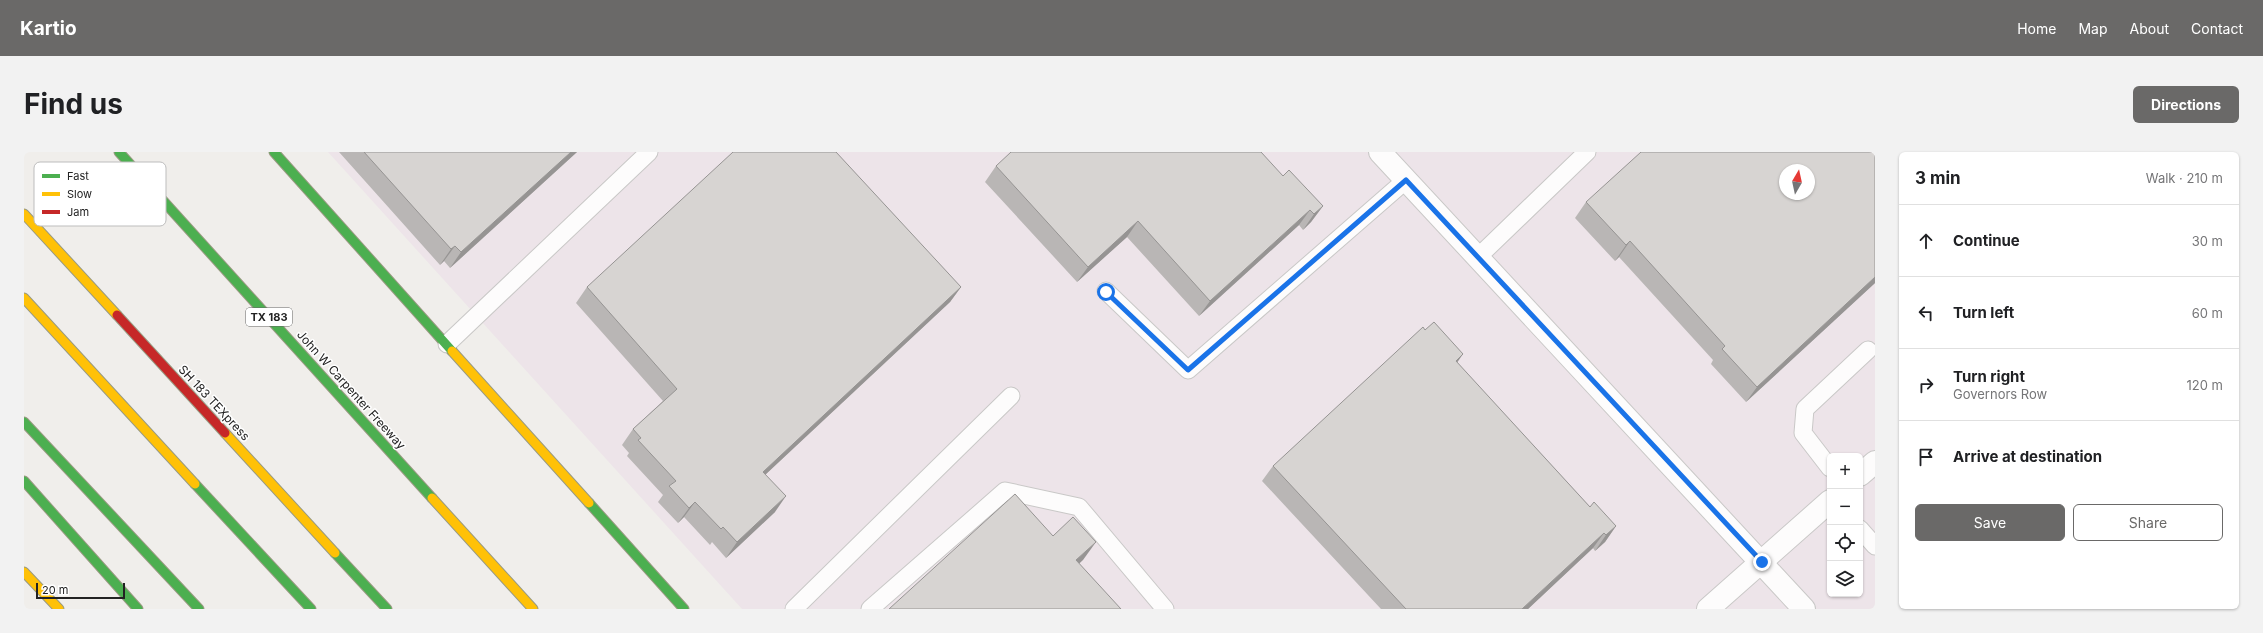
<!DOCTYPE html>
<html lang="en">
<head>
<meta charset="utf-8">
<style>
	body { margin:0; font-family:Inter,sans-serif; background:#f2f2f2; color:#202124 }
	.controls { position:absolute; right:12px; bottom:12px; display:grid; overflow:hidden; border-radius:6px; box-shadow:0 1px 3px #0004 }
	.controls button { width:36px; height:36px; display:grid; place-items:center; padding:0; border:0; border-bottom:1px solid #e0e0e0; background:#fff; color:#202124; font:20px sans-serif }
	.compass { position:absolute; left:1755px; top:12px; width:36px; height:36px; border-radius:50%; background:#fff; box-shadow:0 1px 3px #0004; rotate:9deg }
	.scale { position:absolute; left:12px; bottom:10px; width:89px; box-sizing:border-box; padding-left:4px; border:2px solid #222; border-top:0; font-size:11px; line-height:14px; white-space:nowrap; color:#222; -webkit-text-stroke:3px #fff; paint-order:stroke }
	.stop { position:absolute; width:12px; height:12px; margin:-9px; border:3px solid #1a73e8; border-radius:50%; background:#fff }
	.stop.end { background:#1a73e8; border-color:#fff; box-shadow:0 1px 4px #0008 }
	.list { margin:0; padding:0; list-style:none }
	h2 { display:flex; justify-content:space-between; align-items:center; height:52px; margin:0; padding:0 16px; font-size:17px }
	h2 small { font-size:13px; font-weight:400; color:#757577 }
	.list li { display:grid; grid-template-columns:26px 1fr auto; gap:12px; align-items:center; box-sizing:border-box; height:72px; padding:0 16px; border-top:1px solid #e0e0e0 }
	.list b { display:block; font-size:15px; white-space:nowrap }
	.list p { margin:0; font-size:13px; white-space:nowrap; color:#757577 }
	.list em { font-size:13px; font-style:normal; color:#757577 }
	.actions { display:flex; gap:8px; padding:12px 16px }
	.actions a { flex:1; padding:9px 0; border:1px solid #6a6968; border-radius:6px; text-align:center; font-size:14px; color:#6a6968 }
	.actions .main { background:#6a6968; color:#fff }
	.icon { flex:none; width:22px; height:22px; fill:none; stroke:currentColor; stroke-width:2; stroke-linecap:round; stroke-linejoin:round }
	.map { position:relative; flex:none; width:1851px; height:457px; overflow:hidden; border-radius:6px }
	header { display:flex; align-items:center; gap:24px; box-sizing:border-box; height:56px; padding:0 20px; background:#6a6968; color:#fff }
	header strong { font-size:19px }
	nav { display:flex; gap:22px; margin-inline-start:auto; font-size:14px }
	.intro { display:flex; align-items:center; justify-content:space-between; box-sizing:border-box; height:96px; padding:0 24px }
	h1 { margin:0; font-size:28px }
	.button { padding:10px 18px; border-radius:6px; background:#6a6968; color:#fff; font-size:14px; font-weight:700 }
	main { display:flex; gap:24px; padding:0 24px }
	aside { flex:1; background:#fff; border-radius:6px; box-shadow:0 1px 3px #0004 }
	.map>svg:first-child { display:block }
	.industrial { fill:#ede4e9; fill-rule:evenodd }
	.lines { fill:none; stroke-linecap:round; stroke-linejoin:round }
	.lane-casing { stroke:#c9c8c7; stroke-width:19 }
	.street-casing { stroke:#c9c8c7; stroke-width:24 }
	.fast-casing { stroke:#999a82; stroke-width:11 }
	.slow-casing { stroke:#999a82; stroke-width:11 }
	.jam-casing { stroke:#999a82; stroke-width:11 }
	.lane { stroke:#fdfcfc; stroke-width:17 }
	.street { stroke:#fdfcfc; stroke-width:22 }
	.fast { stroke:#4caf50; stroke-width:9 }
	.slow { stroke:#ffc107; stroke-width:9 }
	.jam { stroke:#c62828; stroke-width:9 }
	.wall { fill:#b9b6b5 }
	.shaded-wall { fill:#969493 }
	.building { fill:#d7d4d2; stroke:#969493; fill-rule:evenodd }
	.route { stroke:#1a73e8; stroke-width:5 }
	.labels { text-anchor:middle; stroke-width:3; stroke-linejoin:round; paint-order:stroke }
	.shield { fill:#fff; stroke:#646464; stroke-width:1 }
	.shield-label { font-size:11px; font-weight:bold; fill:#222 }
	.street-label { font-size:12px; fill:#222; stroke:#fff }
	.key { fill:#fff; stroke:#bdbdbd; stroke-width:1 }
	.key-label { font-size:11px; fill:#222 }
</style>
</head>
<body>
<header>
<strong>Kartio</strong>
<nav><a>Home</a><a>Map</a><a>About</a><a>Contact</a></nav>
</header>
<div class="intro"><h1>Find us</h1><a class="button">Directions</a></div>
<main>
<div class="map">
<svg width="1851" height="457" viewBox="0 0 1851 457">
	<rect width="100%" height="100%" fill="#f0eeeb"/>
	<!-- industrial -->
	<path class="industrial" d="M304 0H1851V457H718ZM1761 18H1785V42H1761ZM1806 304H1836V442H1806Z"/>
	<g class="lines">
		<defs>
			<g id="lane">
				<path d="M1454 105 1563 0"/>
				<path d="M1082 139 1164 218 1382 28"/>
				<path d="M423 192 625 0"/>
				<path d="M1806 316 1779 281 1781 257 1844 198"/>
				<path d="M1836 377 1851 394"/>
				<path d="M770 457 987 244"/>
				<path d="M846 457 981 339 1055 355 1141 457"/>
			</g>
			<g id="street">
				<path d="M1356 0 1780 457"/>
				<path d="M1836 323 1851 310"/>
				<path d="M1684 457 1806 349"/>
			</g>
			<g id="fast">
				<path d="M95 0 408 346"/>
				<path d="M250 0 428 199"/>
				<path d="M0 270 175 457"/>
				<path d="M0 329 114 457"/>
				<path d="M171 332 287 457"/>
				<path d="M565 351 660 457"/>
				<path d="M311 401 363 457"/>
			</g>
			<g id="slow">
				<path d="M0 62 93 163"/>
				<path d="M0 146 171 332"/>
				<path d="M428 199 565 351"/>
				<path d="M201 281 311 401"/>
				<path d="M408 346 509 457"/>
				<path d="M0 420 35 457"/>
			</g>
			<path id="jam" d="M93 163 201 281"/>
		</defs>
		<!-- lane casing -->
		<use href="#lane" class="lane-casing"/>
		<!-- street casing -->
		<use href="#street" class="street-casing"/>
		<!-- fast casing -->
		<use href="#fast" class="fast-casing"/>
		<!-- slow casing -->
		<use href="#slow" class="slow-casing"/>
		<!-- jam casing -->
		<use href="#jam" class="jam-casing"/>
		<!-- lane -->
		<use href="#lane" class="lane"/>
		<!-- street -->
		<use href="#street" class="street"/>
		<!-- fast -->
		<use href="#fast" class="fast"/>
		<!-- slow -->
		<use href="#slow" class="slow"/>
		<!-- jam -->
		<use href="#jam" class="jam"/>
	</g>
	<!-- wall -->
	<g class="wall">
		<path d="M315 0H553L426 116 420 109 416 113Z"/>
		<path d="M972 14 1259 24 1299 54 1287 70 1279 78 1275 73 1175 164 1103 85 1053 130 961 30Z"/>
		<path d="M1562 50 1851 131 1722 250 1687 212 1689 208 1595 105 1591 109 1551 66Z"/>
		<path d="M563 135H937L926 150 741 323 751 360 702 406 688 390 686 393 660 365 654 371 634 350 639 343 603 304 605 301 598 293 609 277 639 249 552 151Z"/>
		<path d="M1433 211 1566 355 1592 374 1581 390 1571 399 1569 396 1504 457H1357L1238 329 1249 314Z"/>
	</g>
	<!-- shaded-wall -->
	<g class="shaded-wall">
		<path d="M547 0H553L426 116 437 100Z"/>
		<path d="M1299 54 1287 70 1279 78 1290 62Z"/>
		<path d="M1286 58 1275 73 1175 164 1186 149Z"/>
		<path d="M1114 69 1103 85 1053 130 1064 115Z"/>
		<path d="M1606 89 1595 105 1591 109 1602 93Z"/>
		<path d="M431 94 420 109 416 113 427 97Z"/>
		<path d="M1851 125V131L1722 250 1733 235Z"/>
		<path d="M937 135 926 150 727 336 739 320Z"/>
		<path d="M1439 202 1428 218 1432 209Z"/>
		<path d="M762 344 751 360 702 406 713 390Z"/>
		<path d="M671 350 660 365 654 371 665 356Z"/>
		<path d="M1592 374 1581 390 1571 399 1582 383Z"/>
		<path d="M1580 381 1569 396 1504 457H1498Z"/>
		<path d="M1072 390 1059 408 1040 426 1052 408Z"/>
	</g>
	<!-- building -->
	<g class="building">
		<path d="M340 0H547L437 100 431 94 427 97Z"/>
		<path d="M709 0H812L937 135 739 320 762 344 713 390 699 375 697 377 671 350 665 356 645 334 652 329 614 288 617 286 609 277 653 237 563 135Z"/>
		<path d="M987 0H1237L1259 24 1265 18 1299 54 1290 62 1286 58 1186 149 1114 69 1064 115 972 14Z"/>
		<path d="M1617 0H1851V125L1733 235 1698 197 1701 194 1606 89 1602 93 1562 50ZM1761 18H1785V42H1761Z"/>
		<path d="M1410 170 1439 202 1432 209 1566 355 1570 350 1592 374 1582 383 1580 381 1498 457H1382L1249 314 1399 175 1401 178Z"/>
		<path d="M991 342 1029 384 1049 365 1072 390 1052 408 1097 457H865Z"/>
	</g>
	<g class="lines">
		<!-- route -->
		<path class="route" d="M1082 140 1164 218 1382 28 1738 410"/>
	</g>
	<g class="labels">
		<!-- shield labels -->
		<rect class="shield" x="222" y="156" width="46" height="18" rx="3"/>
		<g class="shield-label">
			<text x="245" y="169">TX 183</text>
		</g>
		<!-- street labels -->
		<g class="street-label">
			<text transform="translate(327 238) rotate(48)" y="4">John W Carpenter Freeway</text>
			<text transform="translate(190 251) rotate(47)" y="4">SH 183 TEXpress</text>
		</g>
	</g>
	<!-- legend -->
	<rect x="10" y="10" width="132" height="64" rx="6" class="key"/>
	<rect x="18" y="22" width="18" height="4" fill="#4caf50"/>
	<rect x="18" y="40" width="18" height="4" fill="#ffc107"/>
	<rect x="18" y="58" width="18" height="4" fill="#c62828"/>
	<g class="key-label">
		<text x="43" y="28">Fast</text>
		<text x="43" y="46">Slow</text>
		<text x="43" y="64">Jam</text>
	</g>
</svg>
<div class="controls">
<button>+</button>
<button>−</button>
<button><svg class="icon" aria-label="locate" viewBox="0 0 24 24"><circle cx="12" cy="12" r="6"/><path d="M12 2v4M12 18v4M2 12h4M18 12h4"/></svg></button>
<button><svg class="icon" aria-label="layers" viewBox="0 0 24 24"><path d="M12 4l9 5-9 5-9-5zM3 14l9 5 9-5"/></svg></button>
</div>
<svg class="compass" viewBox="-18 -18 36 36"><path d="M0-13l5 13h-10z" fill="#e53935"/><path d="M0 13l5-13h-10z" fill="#757577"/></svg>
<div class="scale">20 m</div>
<div class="stop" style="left:1082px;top:140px"></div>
<div class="stop end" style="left:1738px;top:410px"></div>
</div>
<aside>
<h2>3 min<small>Walk · 210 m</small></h2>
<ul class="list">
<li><svg class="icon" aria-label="ahead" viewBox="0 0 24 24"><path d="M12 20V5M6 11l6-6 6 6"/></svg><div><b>Continue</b></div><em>30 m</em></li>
<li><svg class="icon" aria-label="left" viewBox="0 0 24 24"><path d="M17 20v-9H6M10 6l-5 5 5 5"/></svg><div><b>Turn left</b></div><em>60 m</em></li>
<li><svg class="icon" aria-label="right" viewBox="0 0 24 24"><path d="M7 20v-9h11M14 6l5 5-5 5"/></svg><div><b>Turn right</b><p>Governors Row</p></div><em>120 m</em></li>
<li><svg class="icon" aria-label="arrive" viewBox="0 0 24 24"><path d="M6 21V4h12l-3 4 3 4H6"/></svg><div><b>Arrive at destination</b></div></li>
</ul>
<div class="actions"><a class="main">Save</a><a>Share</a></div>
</aside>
</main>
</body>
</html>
